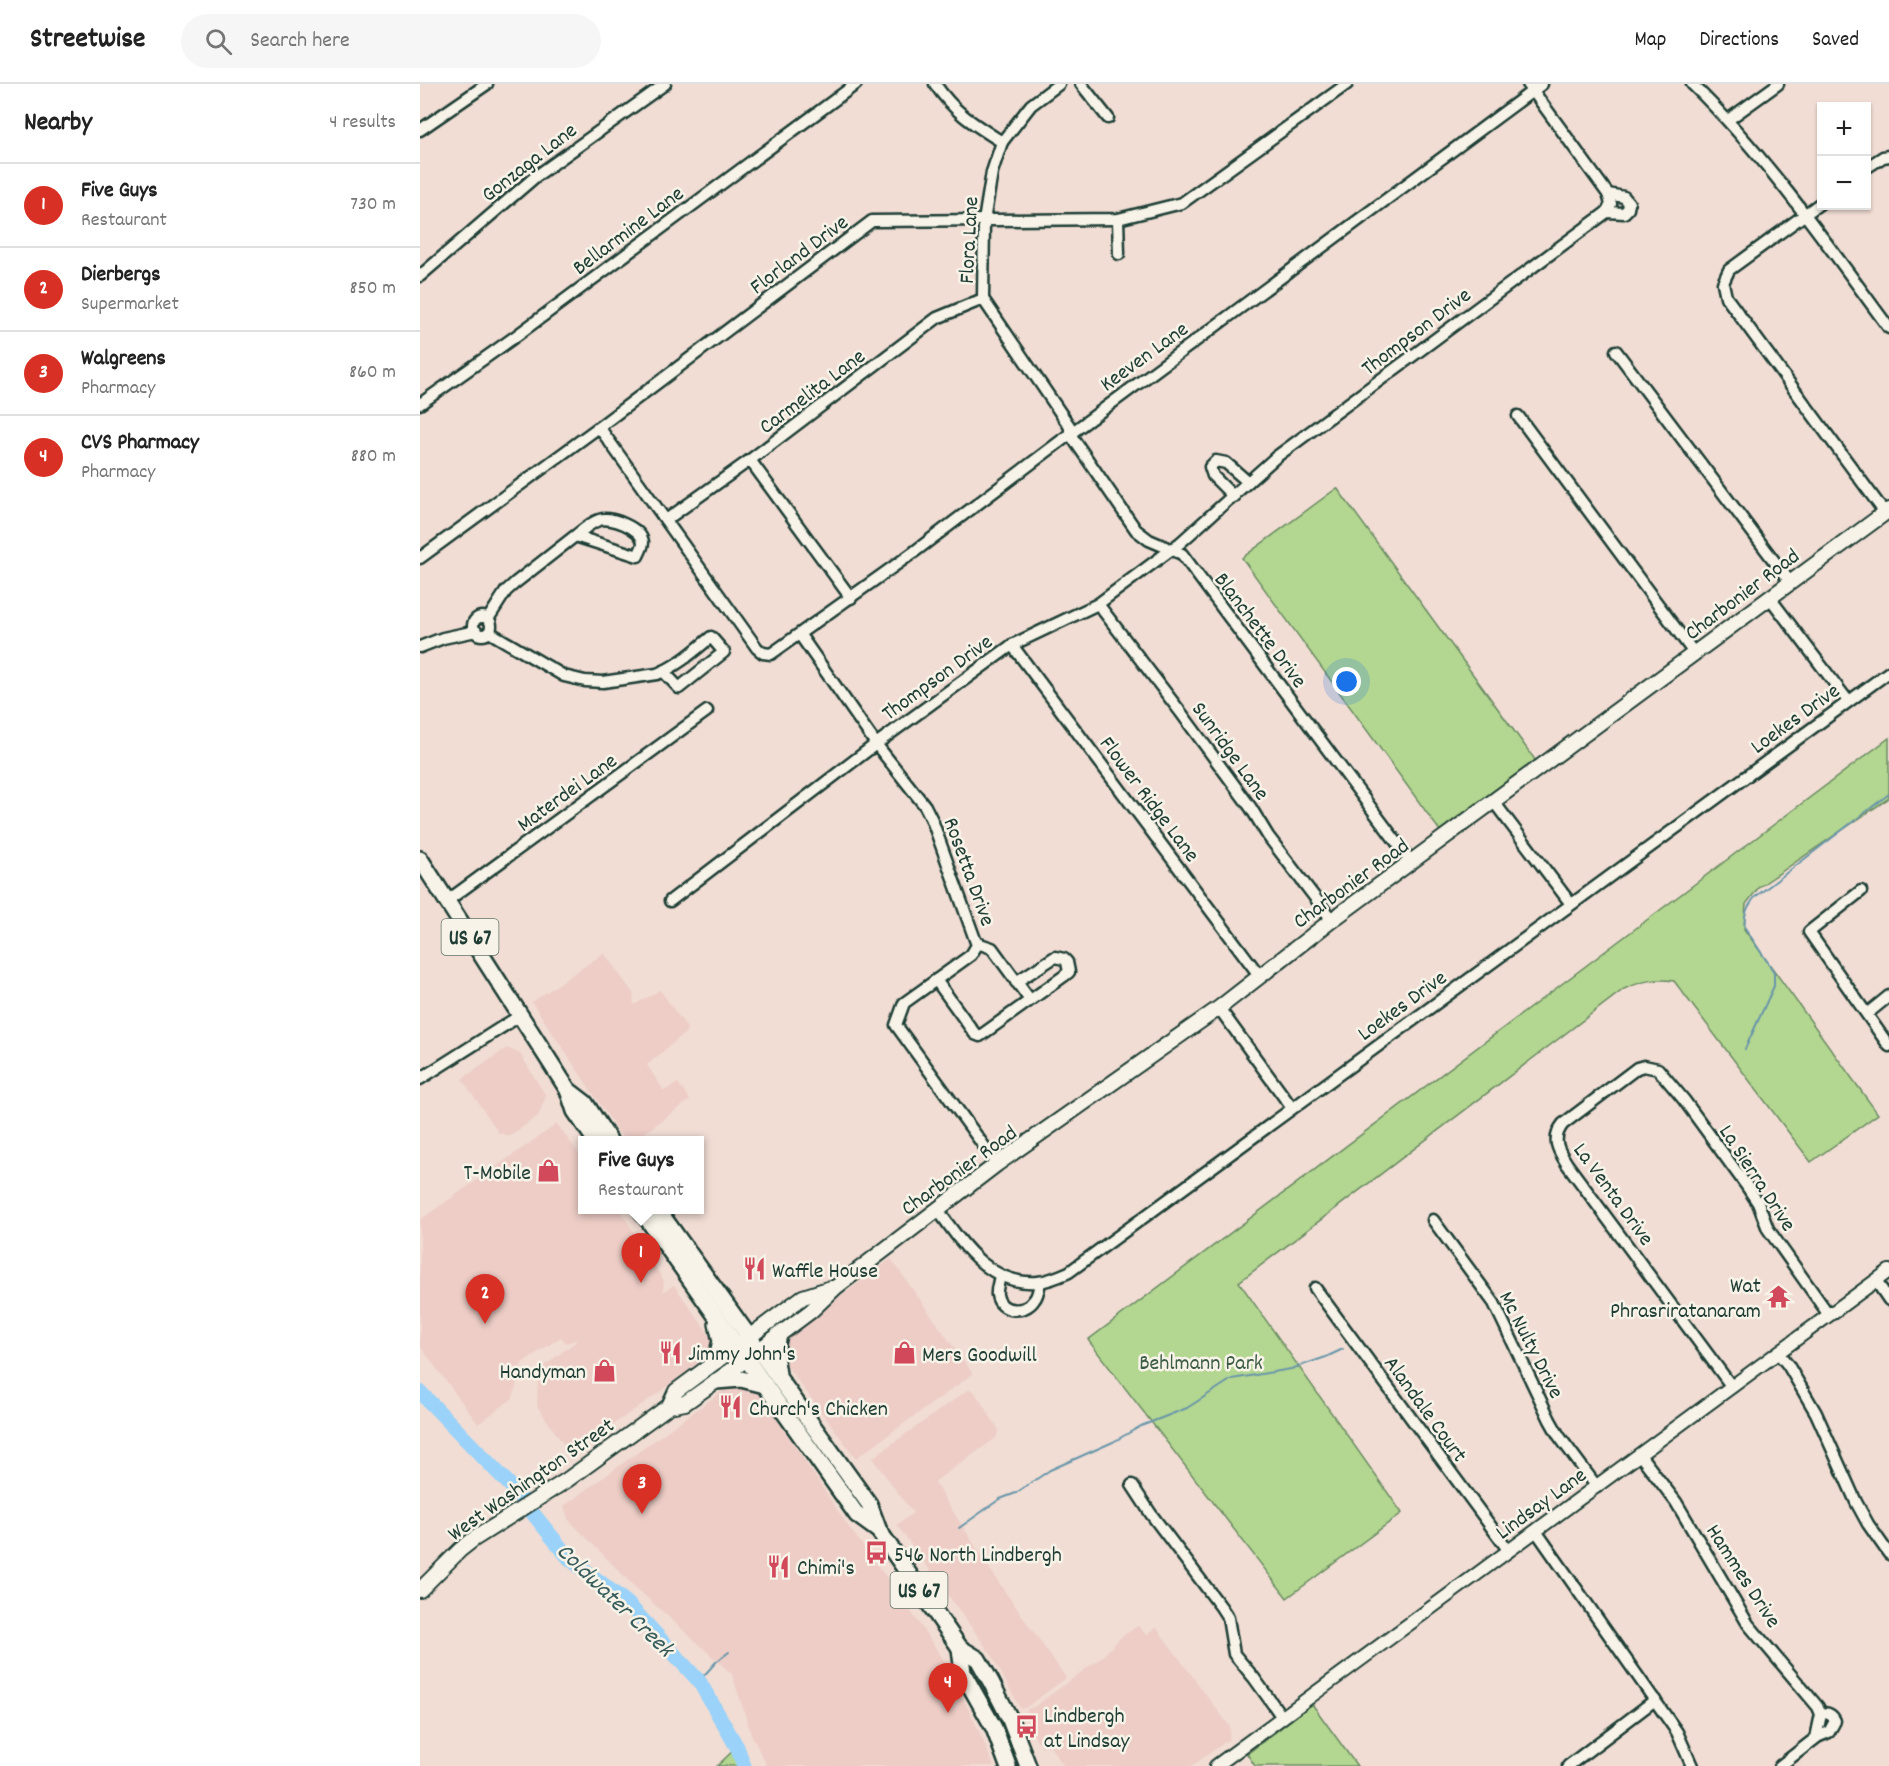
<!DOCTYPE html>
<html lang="en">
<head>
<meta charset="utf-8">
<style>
	body { margin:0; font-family:Dekko,sans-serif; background:#f6f6f6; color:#222 }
	.controls { position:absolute; right:18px; top:18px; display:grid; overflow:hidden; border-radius:0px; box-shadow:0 2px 4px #0004 }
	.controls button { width:54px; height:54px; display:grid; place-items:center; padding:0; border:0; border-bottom:2px solid #e0e0e0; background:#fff; color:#222; font:30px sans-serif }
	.you { position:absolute; left:927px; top:598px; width:21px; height:21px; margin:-15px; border:4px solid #fff; border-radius:50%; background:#1a73e8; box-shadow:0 0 0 9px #1a73e833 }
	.badge { display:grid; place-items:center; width:39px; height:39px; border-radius:50%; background:#d93025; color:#fff; font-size:20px; font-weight:700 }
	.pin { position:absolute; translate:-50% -50px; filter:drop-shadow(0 2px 3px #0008) }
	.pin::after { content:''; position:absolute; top:32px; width:21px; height:18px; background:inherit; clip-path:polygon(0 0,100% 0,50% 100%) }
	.popup { position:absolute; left:158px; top:1052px; width:126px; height:78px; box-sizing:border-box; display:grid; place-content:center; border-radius:0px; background:#fff; filter:drop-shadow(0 2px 4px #0005); font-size:20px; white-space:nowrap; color:#767676 }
	.popup b { font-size:22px; color:#222 }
	.popup::after { content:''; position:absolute; left:50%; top:100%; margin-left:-12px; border:12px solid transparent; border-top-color:#fff }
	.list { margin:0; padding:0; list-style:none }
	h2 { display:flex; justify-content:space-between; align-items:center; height:78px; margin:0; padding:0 24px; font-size:26px }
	h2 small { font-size:20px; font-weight:400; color:#767676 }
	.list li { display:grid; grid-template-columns:39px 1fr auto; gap:18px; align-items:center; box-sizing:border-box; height:84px; padding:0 24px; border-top:2px solid #e0e0e0 }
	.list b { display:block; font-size:22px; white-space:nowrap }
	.list p { margin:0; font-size:20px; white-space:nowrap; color:#767676 }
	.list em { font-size:20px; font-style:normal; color:#767676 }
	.icon { flex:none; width:33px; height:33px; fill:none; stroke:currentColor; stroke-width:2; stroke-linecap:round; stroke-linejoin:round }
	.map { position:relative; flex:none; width:1469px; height:1682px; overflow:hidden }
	header { display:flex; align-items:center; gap:36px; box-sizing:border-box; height:84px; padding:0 30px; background:#fff; border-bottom:2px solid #e0e0e0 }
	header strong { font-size:28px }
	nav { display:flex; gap:33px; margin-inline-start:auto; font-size:21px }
	.search { width:420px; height:54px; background:#f6f6f6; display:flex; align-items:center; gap:15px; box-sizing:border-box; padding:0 21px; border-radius:33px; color:#767676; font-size:22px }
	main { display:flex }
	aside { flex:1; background:#fff }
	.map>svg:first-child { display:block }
	.built { fill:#edcdc6 }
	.green { fill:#b3d690; stroke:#698a62; stroke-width:1.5 }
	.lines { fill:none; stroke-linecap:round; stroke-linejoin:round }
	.stream { stroke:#6996aa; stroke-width:2 }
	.river { stroke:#9ad2f9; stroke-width:15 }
	.minor-casing { stroke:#1f3d34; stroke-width:15 }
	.tertiary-casing { stroke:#1f3d34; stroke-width:16 }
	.secondary-casing { stroke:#1f3d34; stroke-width:18 }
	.primary-casing { stroke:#1f3d34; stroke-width:20 }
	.minor { stroke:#f7f3e8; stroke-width:10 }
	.tertiary { stroke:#f7f3e8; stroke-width:12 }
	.secondary { stroke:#f7f3e8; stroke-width:14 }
	.primary { stroke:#f7f3e8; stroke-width:15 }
	.labels { text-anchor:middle; stroke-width:5; stroke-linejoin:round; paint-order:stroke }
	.shield { fill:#f7f3e8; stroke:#60746a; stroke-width:1.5 }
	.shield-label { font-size:21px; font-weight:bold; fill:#1f3d34 }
	.street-label { font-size:22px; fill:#1f3d34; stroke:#f7f3e8 }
	.poi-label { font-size:22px; fill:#1f3d34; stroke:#f7f3e8; text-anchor:start }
	.park-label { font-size:22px; fill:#3d5c46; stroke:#f7f3e8 }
	.water-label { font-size:24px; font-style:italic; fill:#385b5b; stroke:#f7f3e8 }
</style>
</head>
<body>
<header>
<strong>Streetwise</strong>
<div class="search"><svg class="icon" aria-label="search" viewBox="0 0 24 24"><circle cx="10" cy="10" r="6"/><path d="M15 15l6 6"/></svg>Search here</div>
<nav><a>Map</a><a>Directions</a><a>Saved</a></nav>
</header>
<main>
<aside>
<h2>Nearby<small>4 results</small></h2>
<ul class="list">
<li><span class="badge">1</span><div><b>Five Guys</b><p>Restaurant</p></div><em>730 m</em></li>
<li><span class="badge">2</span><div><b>Dierbergs</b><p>Supermarket</p></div><em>850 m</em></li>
<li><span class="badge">3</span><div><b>Walgreens</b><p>Pharmacy</p></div><em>860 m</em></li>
<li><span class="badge">4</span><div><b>CVS Pharmacy</b><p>Pharmacy</p></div><em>880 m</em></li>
</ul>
</aside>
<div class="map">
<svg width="1469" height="1682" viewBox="0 0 1469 1682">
	<rect width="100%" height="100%" fill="#f1ddd4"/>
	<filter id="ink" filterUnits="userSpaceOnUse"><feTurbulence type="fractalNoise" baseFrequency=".0167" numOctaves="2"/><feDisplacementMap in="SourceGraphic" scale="12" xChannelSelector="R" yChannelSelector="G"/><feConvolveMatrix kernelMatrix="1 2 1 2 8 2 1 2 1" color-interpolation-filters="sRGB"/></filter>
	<g filter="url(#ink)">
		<!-- built -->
		<g class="built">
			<path d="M184 869 213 909 214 921 240 906 267 944 266 948 227 981 244 1007 258 999 270 1016 215 1056H204L112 918Z"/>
			<path d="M87 964 100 970 126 1012 118 1032 90 1052 79 1049 42 995Z"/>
			<path d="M137 1040 162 1074V1126H200L244 1197 243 1208 254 1201 293 1256 292 1268 237 1310 153 1368H149L117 1322 118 1291 119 1286 159 1255 146 1259 141 1253 102 1279 93 1314 58 1340 0 1262V1136Z"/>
			<path d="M471 1175 553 1290 436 1374 363 1277 361 1261 366 1252Z"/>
			<path d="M319 1300 331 1304 343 1314 428 1442 484 1517 525 1578 554 1636 574 1682H347L332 1652 312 1590 213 1501 148 1435 144 1422 308 1303Z"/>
			<path d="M548 1306 554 1307 579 1346 576 1354 514 1398 581 1502 646 1594 605 1624H600L571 1570 477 1441 493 1429 452 1374Z"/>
			<path d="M718 1542 726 1551 736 1543 810 1643 809 1655 772 1682H644L629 1661 622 1662 610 1647 606 1634 607 1625 614 1623 682 1573 701 1553Z"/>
		</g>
		<!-- green -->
		<g class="green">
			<path d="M917 404 1116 677 1020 747 822 474Z"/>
			<path d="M1469 654V714L1339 803 1326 820 1324 845 1458 1030 1391 1078 1254 897C1235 894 1222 897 1204 905L819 1198 982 1429 867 1514 668 1256Z"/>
			<path d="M892 1620 937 1682H835L827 1670Z"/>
			<path d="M317 1663 324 1682H297Z"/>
		</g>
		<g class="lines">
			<!-- stream -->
			<g class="stream">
				<path d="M1325 965 1354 902V888L1325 844C1323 832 1327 823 1335 813L1469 710"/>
				<path d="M539 1444 570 1422 580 1415 596 1409 630 1386 693 1358 721 1342 767 1324 812 1295 871 1285 906 1273 923 1265"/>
				<path d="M279 1597 296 1578 309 1568"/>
			</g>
			<!-- river -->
			<path class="river" d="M0 1308 90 1401 149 1474 208 1520 279 1597 317 1663 324 1682"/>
			<defs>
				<g id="minor">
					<path d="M515 0C535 29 552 39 582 58"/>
					<path d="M639 0 611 21 582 58 572 88 564 137 563 215 650 343V350L716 446 729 456 762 470 992 779"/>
					<path d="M661 0 688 34"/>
					<path d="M1272 0C1347 73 1407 160 1469 244"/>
					<path d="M1308 36 1358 0"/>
					<path d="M0 46 67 0"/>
					<path d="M1446 84 1463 73 1469 72"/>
					<path d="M1402 118 1309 186 1303 199 1306 213 1465 429"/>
					<path d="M1187 128 1204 129 1208 125 1209 119 1204 113 1188 110"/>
					<path d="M698 135 699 170"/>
					<path d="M0 192 115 93 245 0"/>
					<path d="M1196 267 1370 498"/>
					<path d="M0 320 96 252 436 0"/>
					<path d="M1098 332 1274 569"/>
					<path d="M179 343 337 564 343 569 351 570 494 468 650 350 1122 0"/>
					<path d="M330 376 431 514"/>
					<path d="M814 413 793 392 790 383 796 377 806 379 828 398"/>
					<path d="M246 436 330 376 517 234 563 215"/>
					<path d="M0 474 179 343 452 137 698 135 762 119 927 0"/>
					<path d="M1350 514 1428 617"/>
					<path d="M678 520 762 630 831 724 848 752 912 836"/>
					<circle cx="62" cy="542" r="9"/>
					<path d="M68 535 86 507 95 499 155 452 218 472C220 467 223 463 223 458 221 444 191 432 179 436 170 439 163 446 155 452"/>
					<path d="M69 548 144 592 165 597 183 598 237 590C258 582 274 567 291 553L304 568 259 604 243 587"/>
					<path d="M380 551 456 660 505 722 512 736 557 861 551 871 484 919 476 941 577 1080"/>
					<path d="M592 561 839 891"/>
					<path d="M0 563 23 554 56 547"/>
					<path d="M1074 718 1151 820"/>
					<path d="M1441 807 1389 848 1469 962"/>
					<path d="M27 817 287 627"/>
					<path d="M250 817 456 660 592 561 678 520 760 459 856 373 1187 128 1191 120 1188 110 1108 0"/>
					<path d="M557 859 572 864 610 916"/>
					<path d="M516 896 555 950 560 952 644 892 649 888 647 878 644 875 635 873 596 898"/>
					<path d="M799 924 872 1024"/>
					<path d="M1448 929 1469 912"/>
					<path d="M0 995 101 931"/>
					<path d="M518 1126C543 1161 570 1202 618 1198 629 1197 640 1192 649 1188L1469 588"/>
					<path d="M1013 1136 1074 1219 1130 1336 1139 1352 1177 1403"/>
					<path d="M580 1192C579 1198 576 1205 577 1211 580 1229 605 1230 614 1216 618 1212 619 1204 620 1198"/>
					<path d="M1456 1197 1469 1216"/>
					<path d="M895 1204 1089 1467"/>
					<path d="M1358 1269 1368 1281 1396 1329 1436 1418 1448 1440 1469 1470"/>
					<path d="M1312 1303 1147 1080C1138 1066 1131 1055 1143 1040L1217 984 1224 982 1238 985 1264 1016 1326 1101 1338 1119 1348 1145 1409 1231"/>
					<path d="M1220 1371 1256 1418 1328 1540 1398 1623 1401 1630 1396 1654 1360 1682"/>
					<path d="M712 1401 731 1430 801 1523 808 1534 814 1570 834 1594 862 1633"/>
					<path d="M1116 1447 1257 1648 1272 1682"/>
					<path d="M1397 1653 1409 1648 1415 1637C1412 1630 1408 1629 1401 1629"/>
					<path d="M1148 1682 1235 1616"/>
				</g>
				<path id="tertiary" d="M796 1682 1469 1187"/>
				<g id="secondary">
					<path d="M249 1322 265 1319 316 1283 391 1227 416 1203 577 1080 799 924 912 836 1469 426"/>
					<path d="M0 1506 40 1466 54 1455 147 1396 249 1322 256 1307 383 1213 411 1204"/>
				</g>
				<g id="primary">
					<path d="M0 775 148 1006 155 1027 175 1056"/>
					<path d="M148 1006 165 1019 189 1056"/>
					<path d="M221 1126 437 1431 459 1447"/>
					<path d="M238 1126 449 1420 459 1447 540 1564 558 1575 571 1598 589 1633 608 1682"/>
					<path d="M296 1277 301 1257 297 1239"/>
					<path d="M358 1290 355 1271 359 1250"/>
					<path d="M296 1297 321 1295 345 1301"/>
					<path d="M540 1564 543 1589 574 1644 588 1682"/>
				</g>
			</defs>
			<!-- minor casing -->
			<use href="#minor" class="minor-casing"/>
			<!-- tertiary casing -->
			<use href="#tertiary" class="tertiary-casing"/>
			<!-- secondary casing -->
			<use href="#secondary" class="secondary-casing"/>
			<!-- primary casing -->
			<use href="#primary" class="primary-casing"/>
			<!-- minor -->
			<use href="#minor" class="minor"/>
			<!-- tertiary -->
			<use href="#tertiary" class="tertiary"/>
			<!-- secondary -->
			<use href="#secondary" class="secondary"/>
			<!-- primary -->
			<use href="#primary" class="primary"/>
		</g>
	</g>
	<!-- icons -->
	<defs>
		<symbol id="shop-bare" viewBox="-9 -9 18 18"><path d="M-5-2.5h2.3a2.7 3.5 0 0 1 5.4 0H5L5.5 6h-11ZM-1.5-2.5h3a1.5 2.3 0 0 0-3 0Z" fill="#d1495b" stroke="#f7f3e8" stroke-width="2.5" paint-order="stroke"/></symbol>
		<symbol id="restaurant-bare" viewBox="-9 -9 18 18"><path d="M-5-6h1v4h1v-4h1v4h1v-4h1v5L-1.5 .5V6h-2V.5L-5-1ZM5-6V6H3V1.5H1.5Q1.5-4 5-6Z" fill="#d1495b" stroke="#f7f3e8" stroke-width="2.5" paint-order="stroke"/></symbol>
		<symbol id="temple-bare" viewBox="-9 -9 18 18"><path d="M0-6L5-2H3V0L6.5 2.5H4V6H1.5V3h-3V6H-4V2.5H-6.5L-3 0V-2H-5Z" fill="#d1495b" stroke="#f7f3e8" stroke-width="2.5" paint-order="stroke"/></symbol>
		<symbol id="bus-bare" viewBox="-9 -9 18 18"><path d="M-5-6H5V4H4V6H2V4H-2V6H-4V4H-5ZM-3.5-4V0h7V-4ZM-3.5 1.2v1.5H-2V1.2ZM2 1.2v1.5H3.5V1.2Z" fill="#d1495b" stroke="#f7f3e8" stroke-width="2.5" paint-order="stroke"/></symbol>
	</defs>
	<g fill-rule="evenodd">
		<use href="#shop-bare" x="112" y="1070" width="33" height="33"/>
		<use href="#restaurant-bare" x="318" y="1168" width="33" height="33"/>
		<use href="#temple-bare" x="1342" y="1196" width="33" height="33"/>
		<use href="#restaurant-bare" x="234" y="1252" width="33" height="33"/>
		<use href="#shop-bare" x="468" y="1252" width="33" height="33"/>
		<use href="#shop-bare" x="168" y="1270" width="33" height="33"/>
		<use href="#restaurant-bare" x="294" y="1306" width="33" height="33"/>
		<use href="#bus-bare" x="440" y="1452" width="33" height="33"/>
		<use href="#restaurant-bare" x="342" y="1466" width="33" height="33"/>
		<use href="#bus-bare" x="590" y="1626" width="33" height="33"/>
	</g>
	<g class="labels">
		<!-- shield labels -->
		<g class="shield">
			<rect x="21.5" y="835" width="57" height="36" rx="4.5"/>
			<rect x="470.5" y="1488" width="57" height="36" rx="4.5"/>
		</g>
		<g class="shield-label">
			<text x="50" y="860">US 67</text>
			<text x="499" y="1513">US 67</text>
		</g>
		<!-- street labels -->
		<g class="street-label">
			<text transform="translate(108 77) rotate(-38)" y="8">Gonzaga Lane</text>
			<text transform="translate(207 145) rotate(-37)" y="8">Bellarmine Lane</text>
			<text transform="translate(547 156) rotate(-87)" y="8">Flora Lane</text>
			<text transform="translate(378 169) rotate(-37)" y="8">Florland Drive</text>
			<text transform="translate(995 246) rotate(-37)" y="8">Thompson Drive</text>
			<text transform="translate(723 271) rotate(-36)" y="8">Keeven Lane</text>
			<text transform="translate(391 306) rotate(-37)" y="8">Carmelita Lane</text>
			<text transform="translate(1321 509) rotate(-37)" y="8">Charbonier Road</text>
			<text transform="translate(842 545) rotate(53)" y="8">Blanchette Drive</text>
			<text transform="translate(516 592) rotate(-36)" y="8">Thompson Drive</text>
			<text transform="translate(1374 633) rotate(-36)" y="8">Loekes Drive</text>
			<text transform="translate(812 666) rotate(54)" y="8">Sunridge Lane</text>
			<text transform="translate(146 707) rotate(-36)" y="8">Materdei Lane</text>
			<text transform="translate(731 714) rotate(53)" y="8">Flower Ridge Lane</text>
			<text transform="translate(551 787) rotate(70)" y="8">Rosetta Drive</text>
			<text transform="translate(930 798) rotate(-36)" y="8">Charbonier Road</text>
			<text transform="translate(981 920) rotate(-36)" y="8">Loekes Drive</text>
			<text transform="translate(538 1085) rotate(-36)" y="8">Charbonier Road</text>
			<text transform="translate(1339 1093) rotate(57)" y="8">La Sierra Drive</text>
			<text transform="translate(1195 1109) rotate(54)" y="8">La Venta Drive</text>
			<text transform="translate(1113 1260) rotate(63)" y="8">Mc Nulty Drive</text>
			<text transform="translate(1007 1324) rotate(54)" y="8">Alandale Court</text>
			<text transform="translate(110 1394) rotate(-35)" y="8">West Washington Street</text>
			<text transform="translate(1120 1418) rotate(-36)" y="8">Lindsay Lane</text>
			<text transform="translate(1325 1491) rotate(57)" y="8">Hammes Drive</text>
		</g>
		<!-- poi labels -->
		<g class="poi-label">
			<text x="111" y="1095" text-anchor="end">T-Mobile</text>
			<text x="352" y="1193">Waffle House</text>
			<text x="1341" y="1208" text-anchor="end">Wat<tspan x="1341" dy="25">Phrasriratanaram</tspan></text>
			<text x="268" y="1276">Jimmy John's</text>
			<text x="502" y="1277">Mers Goodwill</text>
			<text x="166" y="1294" text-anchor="end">Handyman</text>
			<text x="329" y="1331">Church's Chicken</text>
			<text x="474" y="1477">546 North Lindbergh</text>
			<text x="377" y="1490">Chimi's</text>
			<text x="624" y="1638">Lindbergh<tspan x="624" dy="25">at Lindsay</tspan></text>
		</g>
		<!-- park labels -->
		<g class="park-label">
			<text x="781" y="1285">Behlmann Park</text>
		</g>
		<!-- water labels -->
		<g class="water-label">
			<text transform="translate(196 1515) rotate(44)" y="8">Coldwater Creek</text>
		</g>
	</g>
</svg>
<div class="controls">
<button>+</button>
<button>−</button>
</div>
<div class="you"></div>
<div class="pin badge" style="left:221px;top:1199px">1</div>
<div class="popup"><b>Five Guys</b>Restaurant</div>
<div class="pin badge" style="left:65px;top:1240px">2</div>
<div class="pin badge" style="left:222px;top:1430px">3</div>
<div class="pin badge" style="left:528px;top:1629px">4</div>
</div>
</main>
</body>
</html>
